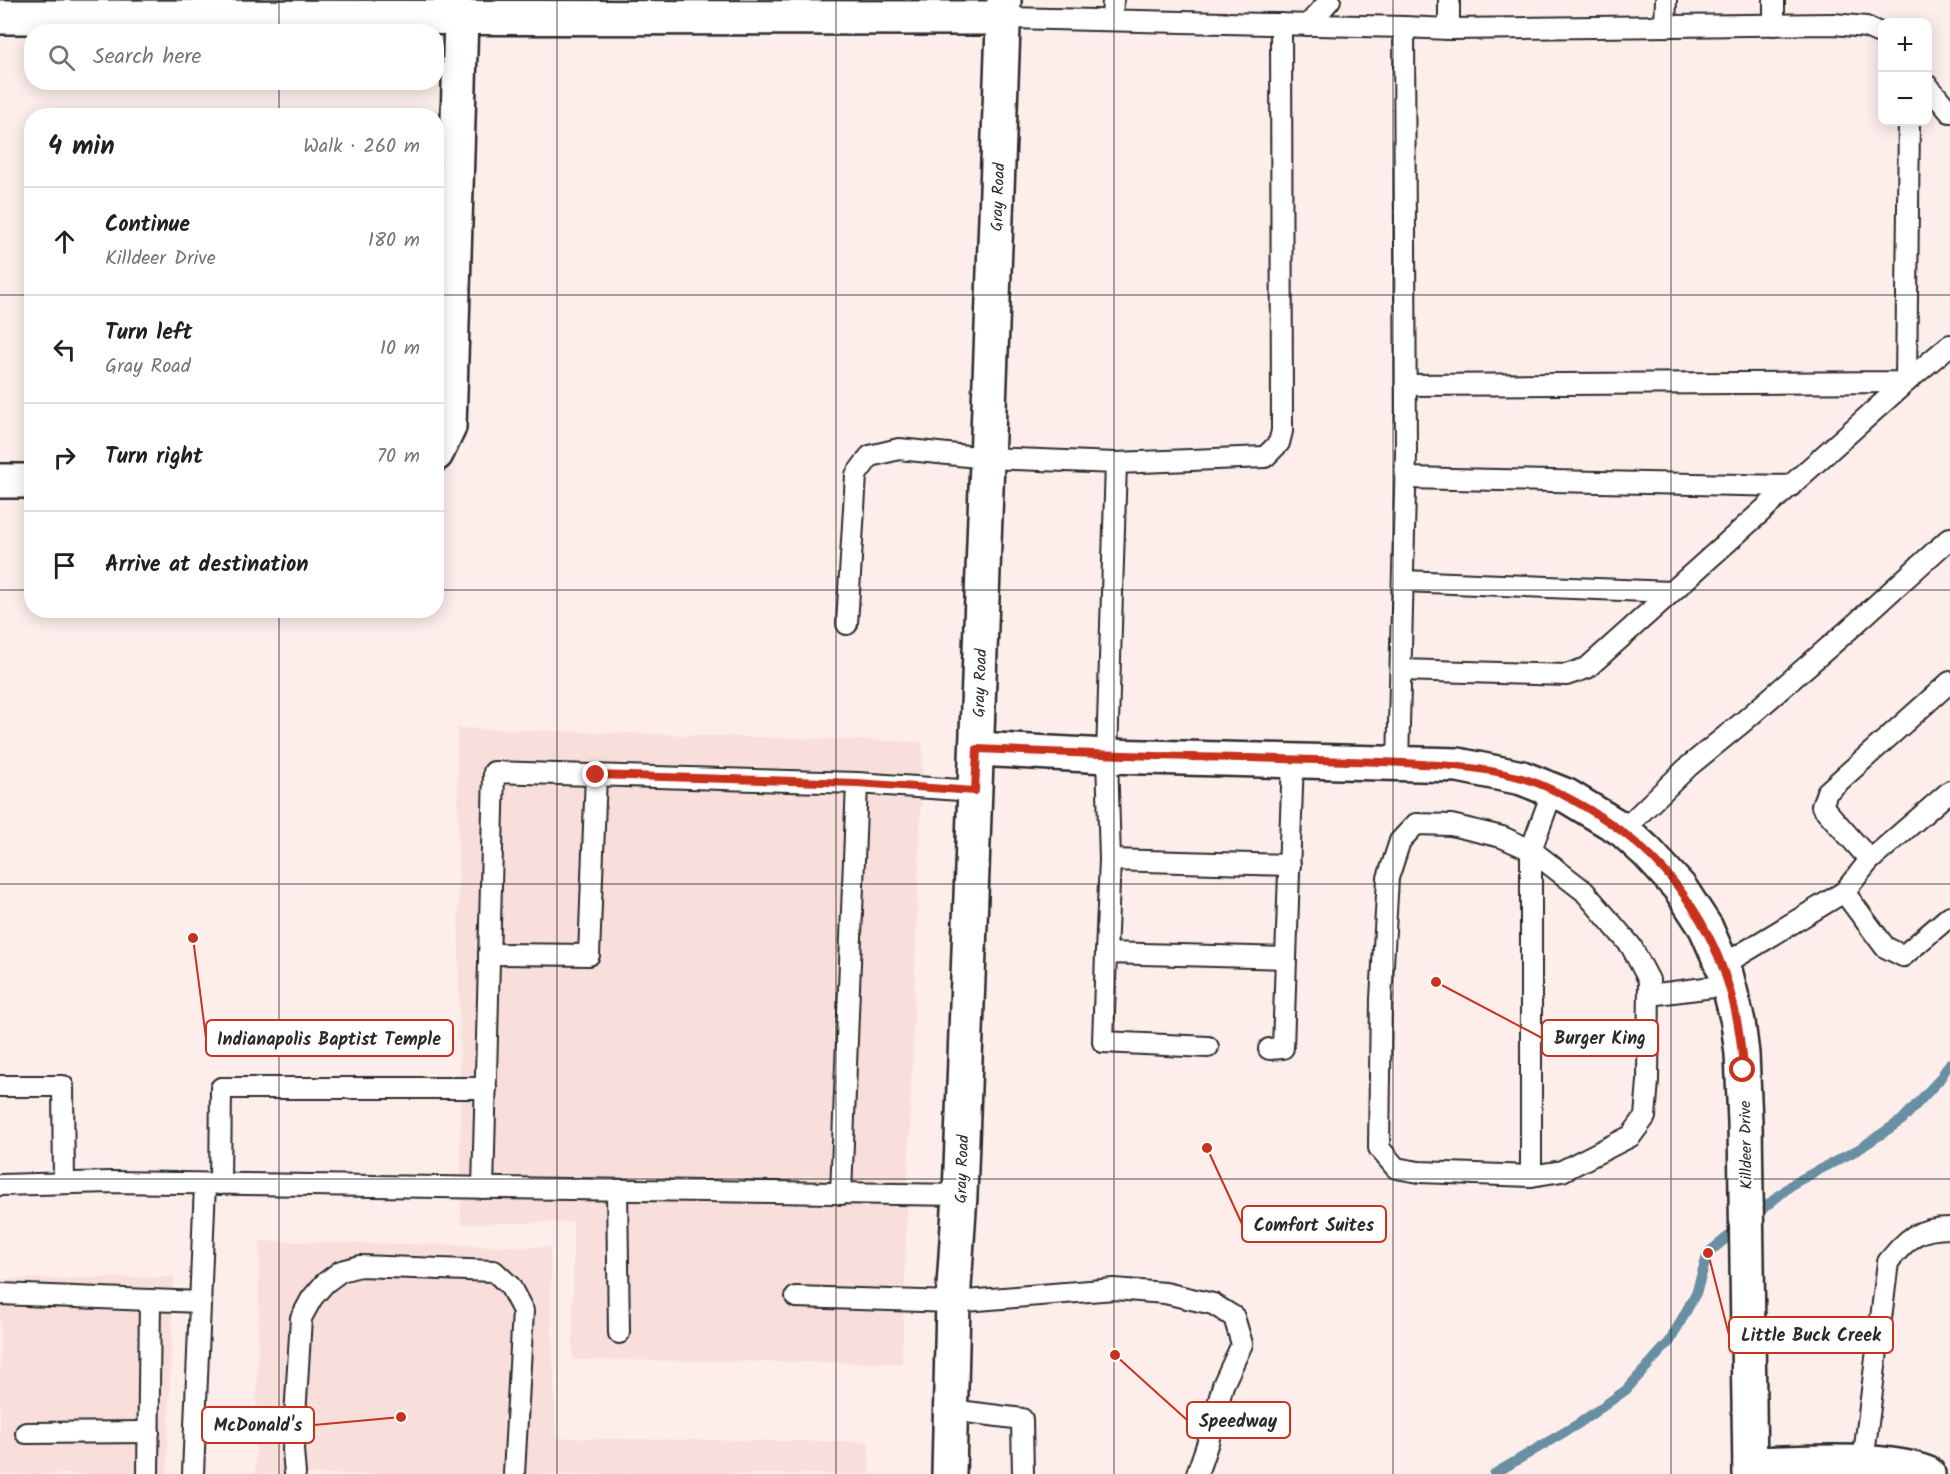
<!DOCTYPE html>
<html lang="en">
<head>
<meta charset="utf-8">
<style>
	body { margin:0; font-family:Kalam,sans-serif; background:#f6f6f6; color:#202124 }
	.controls { position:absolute; right:18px; top:18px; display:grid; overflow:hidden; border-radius:12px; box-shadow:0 3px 15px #0003 }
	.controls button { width:54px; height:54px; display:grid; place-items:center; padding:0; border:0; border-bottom:2px solid #e0e0e0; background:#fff; color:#202124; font:30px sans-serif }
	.stop { position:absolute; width:18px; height:18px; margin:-14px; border:4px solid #c8321e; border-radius:50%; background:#fff }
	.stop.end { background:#c8321e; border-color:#fff; box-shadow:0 2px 6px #0008 }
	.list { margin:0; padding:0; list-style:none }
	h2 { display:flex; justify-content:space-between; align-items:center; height:78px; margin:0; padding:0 24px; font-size:26px }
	h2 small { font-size:20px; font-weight:400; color:#757577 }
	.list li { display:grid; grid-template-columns:39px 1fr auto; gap:18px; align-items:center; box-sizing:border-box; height:108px; padding:0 24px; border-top:2px solid #e0e0e0 }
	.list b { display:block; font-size:22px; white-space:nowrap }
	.list p { margin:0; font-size:20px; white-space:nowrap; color:#757577 }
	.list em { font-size:20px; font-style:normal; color:#757577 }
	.icon { flex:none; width:33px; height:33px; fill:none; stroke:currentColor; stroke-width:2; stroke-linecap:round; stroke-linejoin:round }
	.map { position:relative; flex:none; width:1950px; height:1474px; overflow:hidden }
	.search { position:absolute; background:#fff; box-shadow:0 3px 15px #0003; left:24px; top:24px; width:420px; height:66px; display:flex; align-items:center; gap:15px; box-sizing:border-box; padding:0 21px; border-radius:24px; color:#757577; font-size:22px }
	.panel { position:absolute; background:#fff; box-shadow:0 3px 15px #0003; left:24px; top:108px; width:420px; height:510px; border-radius:24px }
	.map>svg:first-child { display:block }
	.built { fill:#f8dfdb }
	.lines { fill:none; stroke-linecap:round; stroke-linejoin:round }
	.stream { stroke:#6890a2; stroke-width:10 }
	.service-casing { stroke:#2b2b2b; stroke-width:24 }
	.minor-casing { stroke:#2b2b2b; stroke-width:38 }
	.tertiary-casing { stroke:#2b2b2b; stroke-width:38 }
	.service { stroke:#fff; stroke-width:20 }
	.minor { stroke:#fff; stroke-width:33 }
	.tertiary { stroke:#fff; stroke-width:33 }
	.route { stroke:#c8321e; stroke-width:8 }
	.grid { fill:none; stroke:#2b2b2b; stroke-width:1.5; stroke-opacity:0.55 }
	.labels { text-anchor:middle; stroke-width:4.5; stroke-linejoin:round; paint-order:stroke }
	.street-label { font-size:16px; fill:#2b2b2b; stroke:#fff }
	.leader { fill:none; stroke:#c8321e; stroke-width:2 }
	.callout-dot { fill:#c8321e; stroke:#fff; stroke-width:2 }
	.callout { fill:#fff; stroke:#c8321e; stroke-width:2 }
	.callout-label { font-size:18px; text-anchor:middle; font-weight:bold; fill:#2b2b2b }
</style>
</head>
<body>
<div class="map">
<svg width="1950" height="1474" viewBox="0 0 1950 1474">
	<rect width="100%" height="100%" fill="#fdeeec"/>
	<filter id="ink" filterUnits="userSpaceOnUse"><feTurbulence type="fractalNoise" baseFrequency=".0167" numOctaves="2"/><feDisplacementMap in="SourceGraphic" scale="12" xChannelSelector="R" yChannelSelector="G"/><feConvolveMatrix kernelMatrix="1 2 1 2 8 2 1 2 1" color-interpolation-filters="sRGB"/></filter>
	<g filter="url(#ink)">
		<!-- built -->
		<g class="built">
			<path d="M457 728 923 742 902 1363 573 1360V1222L461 1224Z"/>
			<path d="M260 1241 550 1247 556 1438 869 1442 870 1474H255Z"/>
			<path d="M174 1277 167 1474H0V1279Z"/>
		</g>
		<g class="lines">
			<!-- stream -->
			<g class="stream">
				<path d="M1752 1218 1794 1183 1859 1149 1902 1120 1939 1080 1950 1063"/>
				<path d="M1494 1474 1578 1424 1626 1390 1670 1341 1696 1293 1708 1253 1740 1227"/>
			</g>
			<defs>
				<g id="service">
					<path d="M1449 0V29"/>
					<path d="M1774 0V25"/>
					<path d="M1004 18 1404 27"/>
					<path d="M1112 20 1113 0"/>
					<path d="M1308 25 1330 0"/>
					<path d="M1665 26 1666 0"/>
					<path d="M1928 86 1950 112"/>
					<path d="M1406 385 1906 382 1950 345"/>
					<path d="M1116 463 1265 457 1279 443 1282 431 1281 24"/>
					<path d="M1406 478 1791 486"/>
					<path d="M1403 581 1671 592"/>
					<path d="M847 624 856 475 870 456 899 449 987 458 1116 463 1107 756 1110 860 1106 953 1286 958 1293 759"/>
					<path d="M1401 670 1566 675 1587 668 1906 382 1909 122"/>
					<path d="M1398 763 1406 454 1404 27 1449 29 1834 24 1866 27 1882 34"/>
					<path d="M1416 824 1451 825 1502 837 1531 850 1584 891 1631 946 1649 980 1648 1081 1645 1117 1631 1136 1562 1171 1531 1176 1419 1172 1396 1168 1379 1148 1381 999 1388 878 1400 841Z"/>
					<path d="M1623 830 1689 766 1743 722 1853 626 1950 538"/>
					<path d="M1110 860 1290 865"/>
					<path d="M1868 862 1950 791"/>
					<path d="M1844 892 1885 947 1903 956 1950 916"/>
					<path d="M1106 953 1103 1042 1208 1047"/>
					<path d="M489 954 589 955 596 775"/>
					<path d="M1723 965 1844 892 1870 860 1822 806 1827 792 1950 682"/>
					<path d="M1649 995 1729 985"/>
					<path d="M1269 1049 1283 1048 1286 958"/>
					<path d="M0 1086H63L64 1183"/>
					<path d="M1531 1176V850L1553 790"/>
					<path d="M220 1184 221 1088H486"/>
					<path d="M0 1185 111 1182 960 1195"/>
					<path d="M483 1188 494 772 857 783"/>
					<path d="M617 1190 619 1333"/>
					<path d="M841 1194 857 783 975 791"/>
					<path d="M0 1294 150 1300"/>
					<path d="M796 1297 953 1302 1114 1289 1165 1293 1213 1304 1234 1317 1242 1344 1223 1385 1208 1442 1197 1474"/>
					<path d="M951 1410 1022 1419 1023 1474"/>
					<path d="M26 1433 149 1432"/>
					<path d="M1863 1463 1888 1262C1908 1238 1917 1228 1950 1228"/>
					<path d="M148 1474 150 1300 201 1302"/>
					<path d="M193 1474 205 1184"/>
					<path d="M295 1474 293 1450 301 1318 312 1298 325 1283 341 1271 360 1266 494 1271 510 1286 523 1311 514 1474"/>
				</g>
				<g id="minor">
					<path d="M0 17 1004 18"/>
					<path d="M436 454 449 427 461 17"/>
					<path d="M0 481H32"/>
					<path d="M977 749 1107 756 1458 765 1522 778 1567 796 1623 830 1647 852 1680 888 1706 928 1726 974 1738 1022 1742 1054 1745 1122 1750 1474"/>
					<path d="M1750 1464C1797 1463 1886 1456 1928 1474"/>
				</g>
				<path id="tertiary" d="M949 1474 953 1302 960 1195 1004 0"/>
			</defs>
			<!-- service casing -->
			<use href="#service" class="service-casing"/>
			<!-- minor casing -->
			<use href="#minor" class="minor-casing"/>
			<!-- tertiary casing -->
			<use href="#tertiary" class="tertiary-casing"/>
			<!-- service -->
			<use href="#service" class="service"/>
			<!-- minor -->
			<use href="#minor" class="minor"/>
			<!-- tertiary -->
			<use href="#tertiary" class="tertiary"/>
		</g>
	</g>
	<g class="lines" filter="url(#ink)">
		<!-- route -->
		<path class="route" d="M596 775 857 783 975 791 977 749C1068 753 1159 757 1250 758 1294 759 1338 761 1382 762 1429 764 1476 765 1522 778 1546 785 1568 797 1590 810 1686 867 1737 960 1743 1070"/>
	</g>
	<!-- grid -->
	<path class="grid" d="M279 0V32M557 0V1474M836 0V1474M1114 0V1474M1393 0V1474M1671 0V1474M279 82V116M0 295H32M436 295H1950M0 590H32M436 590H1950M279 610V1474M0 884H1950M0 1179H1950"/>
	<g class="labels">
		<!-- street labels -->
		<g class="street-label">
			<text transform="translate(997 197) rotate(-88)" y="6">Gray Road</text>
			<text transform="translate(979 683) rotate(-88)" y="6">Gray Road</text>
			<text transform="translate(1745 1145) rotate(-91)" y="6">Killdeer Drive</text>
			<text transform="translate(961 1169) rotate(-88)" y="6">Gray Road</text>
		</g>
	</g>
	<!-- callouts -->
	<path class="leader" d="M1436 982L1542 1038M193 938L206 1038M1207 1148L1242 1224M1708 1253L1729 1335M1115 1355L1187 1420M401 1417L314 1425"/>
	<g class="callout-dot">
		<circle cx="1436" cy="982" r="6"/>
		<circle cx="193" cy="938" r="6"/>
		<circle cx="1207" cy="1148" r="6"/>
		<circle cx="1708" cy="1253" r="6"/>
		<circle cx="1115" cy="1355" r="6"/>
		<circle cx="401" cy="1417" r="6"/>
	</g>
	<g class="callout">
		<rect x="1542" y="1020" width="116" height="36" rx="6"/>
		<rect x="206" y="1020" width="247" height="36" rx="6"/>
		<rect x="1242" y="1206" width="144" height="36" rx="6"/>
		<rect x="1729" y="1317" width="164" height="36" rx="6"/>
		<rect x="1187" y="1402" width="103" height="36" rx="6"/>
		<rect x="202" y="1407" width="112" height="36" rx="6"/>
	</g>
	<g class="callout-label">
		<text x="1600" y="1044">Burger King</text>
		<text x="329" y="1045">Indianapolis Baptist Temple</text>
		<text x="1314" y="1231">Comfort Suites</text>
		<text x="1811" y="1341">Little Buck Creek</text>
		<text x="1238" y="1427">Speedway</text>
		<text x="258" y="1431">McDonald's</text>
	</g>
</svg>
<div class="controls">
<button>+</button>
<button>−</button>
</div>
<div class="stop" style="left:1743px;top:1070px"></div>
<div class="stop end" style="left:596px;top:775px"></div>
<div class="search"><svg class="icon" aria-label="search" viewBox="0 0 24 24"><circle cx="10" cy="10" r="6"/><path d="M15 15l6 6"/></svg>Search here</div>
<section class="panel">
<h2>4 min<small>Walk · 260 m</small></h2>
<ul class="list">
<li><svg class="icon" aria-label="ahead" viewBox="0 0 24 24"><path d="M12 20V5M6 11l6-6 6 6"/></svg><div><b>Continue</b><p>Killdeer Drive</p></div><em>180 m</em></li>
<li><svg class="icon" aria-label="left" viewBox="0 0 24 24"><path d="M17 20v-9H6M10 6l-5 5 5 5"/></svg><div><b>Turn left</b><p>Gray Road</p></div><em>10 m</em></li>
<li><svg class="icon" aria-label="right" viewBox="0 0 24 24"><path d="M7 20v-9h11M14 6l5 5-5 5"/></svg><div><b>Turn right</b></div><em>70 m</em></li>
<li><svg class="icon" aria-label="arrive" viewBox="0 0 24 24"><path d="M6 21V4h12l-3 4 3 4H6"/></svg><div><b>Arrive at destination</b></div></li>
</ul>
</section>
</div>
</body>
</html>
